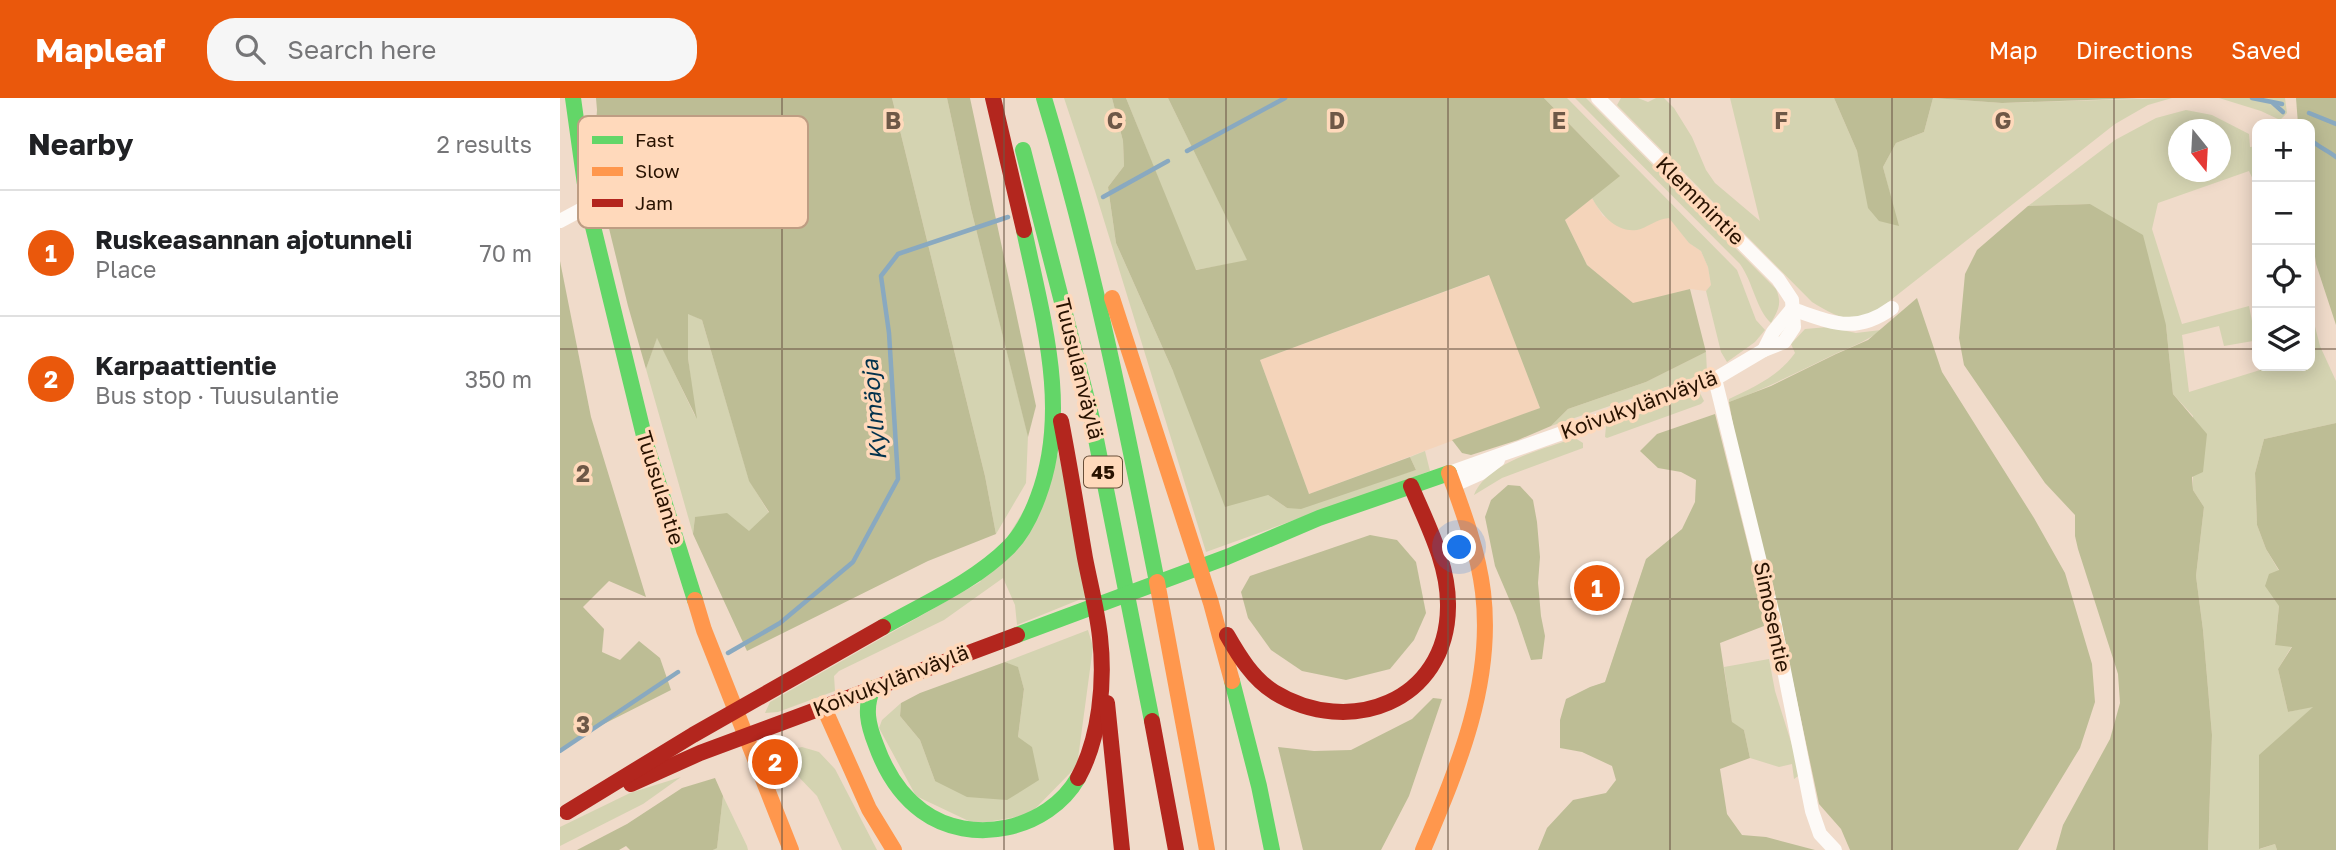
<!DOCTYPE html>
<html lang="en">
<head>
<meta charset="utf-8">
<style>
	body { margin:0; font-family:"Golos Text",sans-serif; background:#f6f6f6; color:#202124 }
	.controls { position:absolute; right:21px; top:21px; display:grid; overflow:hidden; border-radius:14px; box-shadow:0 4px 18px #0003 }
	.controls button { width:63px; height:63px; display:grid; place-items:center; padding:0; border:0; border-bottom:2px solid #e0e0e0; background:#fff; color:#202124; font:35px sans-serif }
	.compass { position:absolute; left:1608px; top:21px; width:63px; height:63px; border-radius:50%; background:#fff; box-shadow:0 4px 18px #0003; rotate:162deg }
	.you { position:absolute; left:900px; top:450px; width:24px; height:24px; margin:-18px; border:5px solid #fff; border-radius:50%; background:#1a73e8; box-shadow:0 0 0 10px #1a73e833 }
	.badge { display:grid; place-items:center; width:46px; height:46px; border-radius:50%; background:#ea580c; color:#fff; font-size:23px; font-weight:700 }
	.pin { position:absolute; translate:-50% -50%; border:4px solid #fff; box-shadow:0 2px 7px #0006 }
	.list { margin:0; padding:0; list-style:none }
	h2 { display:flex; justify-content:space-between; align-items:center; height:91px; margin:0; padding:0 28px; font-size:30px }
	h2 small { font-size:23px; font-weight:400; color:#757577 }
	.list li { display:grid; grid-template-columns:46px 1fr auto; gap:21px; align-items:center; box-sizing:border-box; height:126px; padding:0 28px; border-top:2px solid #e0e0e0 }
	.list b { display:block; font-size:26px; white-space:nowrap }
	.list p { margin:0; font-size:23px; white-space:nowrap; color:#757577 }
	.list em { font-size:23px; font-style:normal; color:#757577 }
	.icon { flex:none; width:38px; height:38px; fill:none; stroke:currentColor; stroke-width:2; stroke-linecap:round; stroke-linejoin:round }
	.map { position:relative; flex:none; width:1776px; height:752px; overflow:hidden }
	header { display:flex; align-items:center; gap:42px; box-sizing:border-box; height:98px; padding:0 35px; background:#ea580c; color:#fff }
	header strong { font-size:33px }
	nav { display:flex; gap:38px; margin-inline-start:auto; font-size:24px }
	.search { width:490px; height:63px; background:#f6f6f6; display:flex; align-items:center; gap:18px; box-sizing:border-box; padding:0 24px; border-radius:28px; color:#757577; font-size:26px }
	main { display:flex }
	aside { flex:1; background:#fff }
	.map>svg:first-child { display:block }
	.built { fill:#f4d4ba }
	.green { fill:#d4d3b1; fill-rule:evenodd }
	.forest { fill:#bdbd95 }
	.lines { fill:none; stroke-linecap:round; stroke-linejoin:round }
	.stream { stroke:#89a9c0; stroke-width:4.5 }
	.street { stroke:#fdfaf7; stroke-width:14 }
	.fast { stroke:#63d668; stroke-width:16 }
	.slow { stroke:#ff974d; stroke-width:16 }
	.jam { stroke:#b3261e; stroke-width:16 }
	.grid { fill:none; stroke:#6e5847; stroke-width:2; stroke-opacity:0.55 }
	.labels { text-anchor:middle; stroke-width:7; stroke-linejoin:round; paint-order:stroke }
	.shield { fill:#ffd9bb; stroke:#684e38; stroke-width:2 }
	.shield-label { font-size:19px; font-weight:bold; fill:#281200 }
	.street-label { font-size:21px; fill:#281200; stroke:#ffd9bb }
	.water-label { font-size:23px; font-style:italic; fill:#03324d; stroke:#ffd9bb }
	.key { fill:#ffd9bb; stroke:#be9d83; stroke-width:2 }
	.key-label { font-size:19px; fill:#281200 }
	.grid-label { font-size:23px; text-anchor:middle; font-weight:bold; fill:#6e5847; stroke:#ffd9bb; stroke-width:7; stroke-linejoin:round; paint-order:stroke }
</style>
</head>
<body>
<header>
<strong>Mapleaf</strong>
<div class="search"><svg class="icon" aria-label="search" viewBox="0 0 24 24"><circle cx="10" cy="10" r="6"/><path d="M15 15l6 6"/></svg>Search here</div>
<nav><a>Map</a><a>Directions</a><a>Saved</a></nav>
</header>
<main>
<aside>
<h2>Nearby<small>2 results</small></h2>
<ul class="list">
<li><span class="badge">1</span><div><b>Ruskeasannan ajotunneli</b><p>Place</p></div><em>70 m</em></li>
<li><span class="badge">2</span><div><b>Karpaattientie</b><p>Bus stop · Tuusulantie</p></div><em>350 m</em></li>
</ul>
</aside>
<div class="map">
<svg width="1776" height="752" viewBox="0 0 1776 752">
	<rect width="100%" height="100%" fill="#f0dbca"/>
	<!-- built -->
	<g class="built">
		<path d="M1032 100 1043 118 1077 132 1098 121 1109 119 1129 145 1141 153 1148 169 1151 187 1146 193 1130 191 1073 206 1027 167 1005 122Z"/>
		<path d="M930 177 980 310 749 396 700 262Z"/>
	</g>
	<!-- green -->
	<g class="green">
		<path d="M332 0H387L411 111 468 338 466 385 436 436 425 378Z"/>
		<path d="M504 0H552L563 43 564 68 548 89 556 145 613 273 708 397 727 410 856 372 850 359 865 353 870 373 646 454 535 93Z"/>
		<path d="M566 0H608L688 163 635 172Z"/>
		<path d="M984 0H1007L1177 172 1196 222 1205 232 1195 244 1167 264 1161 254 1146 193 1151 187 1148 169 1141 153 1129 145 1109 120C1096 121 1087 130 1077 132 1056 135 1041 116 1032 100L1059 77Z"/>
		<path d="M1015 0H1026L1216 191C1222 205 1219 211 1211 225 1196 211 1193 184 1180 166Z"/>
		<path d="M1061 0H1078L1088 4 1096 0H1104L1114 10 1132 39 1146 72 1155 85 1200 123 1170 0H1274L1297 53 1302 73 1338 128 1323 69 1336 45 1364 34 1373 0 1442 5 1612 0 1588 7 1555 26 1318 212C1289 226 1278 220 1252 204L1057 7Z"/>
		<path d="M1659 0H1725L1727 15 1720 22 1701 13Z"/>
		<path d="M1626 12 1652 17 1689 36 1690 49 1697 48V90L1689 73 1598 105 1592 131 1622 226 1689 208 1693 228V243L1664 248 1659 228 1622 237 1629 294 1713 268H1750V209L1760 248 1776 283V325L1704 341 1695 375 1697 427 1706 451 1719 473V508L1715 546 1732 548 1718 571 1728 614 1754 608 1700 751 1715 746 1717 752H1648L1652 637 1643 532 1636 478 1644 409 1633 392V318L1613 296 1606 227 1530 106 1468 108 1555 42 1596 20ZM1618 32H1660V74H1618Z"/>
		<path d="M128 215 142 222 189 382 209 415 189 434 135 419 133 436 86 271 97 239 135 318 128 260Z"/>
		<path d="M1268 229 1296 235 1321 232C1306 244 1290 249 1273 257 1238 274 1205 291 1169 304V301C1194 289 1219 278 1235 255L1231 246 1245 231Z"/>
		<path d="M1146 254 1147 275 991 328 1008 311 1086 284Z"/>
		<path d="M1140 295 1144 303 1141 306 1047 340 1045 339 1046 328Z"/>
		<path d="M1015 340 1023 345V350L942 380 914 397C927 364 984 351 1015 340Z"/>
		<path d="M499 355 526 499 457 527 455 507 443 480 384 522 279 573 274 578 275 593 218 614 205 615 210 604 420 484Z"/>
		<path d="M528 532 533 549 517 668 469 717 415 726 356 698 319 630 322 622 341 605 340 618 360 642 375 683 458 639 464 591 458 570 445 564Z"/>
		<path d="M1209 561 1215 593 1241 676 1234 681 1232 666 1219 669 1190 660 1184 632 1172 625 1164 569Z"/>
		<path d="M242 649 259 654 275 671 317 752H282L257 698 234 674 222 653Z"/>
		<path d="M121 679 83 706 0 748V729L70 695Z"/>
		<path d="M163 698 187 748 188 752H153L157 749Z"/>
	</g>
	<!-- forest -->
	<g class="forest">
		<path d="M36 0H332L425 378 436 436 368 463 187 553 133 436 135 419 167 415 189 433 209 414 189 383 142 222 128 216V260L137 321 97 240 86 271 68 208 33 65 37 12Z"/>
		<path d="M387 0H410L476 308 468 339 411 111Z"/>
		<path d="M552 0H566L636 172 687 162 608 0H984L1060 78 1005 122 1027 167 1073 205 1130 191 1146 254 1086 284 1008 311 991 328 958 342 911 357 902 355 892 342 980 310 929 177 700 262 749 396 850 359 856 372 741 411 727 410 708 397 665 409 613 273 556 145 548 89 564 68 563 43Z"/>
		<path d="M1274 0H1582L1442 5 1373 0 1364 34 1336 45 1323 69 1339 128 1319 123 1308 110 1297 53Z"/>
		<path d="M1736 0H1776V227L1756 166 1750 120V26H1738Z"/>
		<path d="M1530 106 1583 137 1606 227 1613 296 1647 336 1643 374 1632 379 1633 392 1644 409 1636 478 1643 532 1652 637 1648 752H1496L1503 727 1550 641 1560 605 1558 576 1518 451 1515 438V417L1485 385 1404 267 1399 240 1405 176 1417 152 1468 108Z"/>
		<path d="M0 163 31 319 86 499 49 483 23 509 44 531 42 554 60 562 79 543 100 560 111 592 20 638 0 653Z"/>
		<path d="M1357 200 1382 274 1474 420 1505 475 1532 566 1535 604 1520 650 1458 752H1290L1281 731 1259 706 1213 490 1179 361 1169 304 1211 288 1276 256 1308 242Z"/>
		<path d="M1155 316 1197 483 1204 528 1160 545 1172 624 1184 632 1190 660 1160 671 1167 716 1182 737 1206 739 1255 752H978L987 730 1013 702 1046 695 1056 682 1052 668 1022 654 1000 650V622L1006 601 1030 589 1045 584 1086 461 1122 431 1135 404 1136 382 1121 374 1098 370 1080 353 1097 336Z"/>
		<path d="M1776 325V752H1717L1715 746 1699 751V657L1753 609 1728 614 1718 571 1732 549 1715 547 1719 508 1705 488 1709 476 1719 472 1706 451 1697 427 1695 375 1704 341Z"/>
		<path d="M948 387 960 388 973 402 977 424 980 459 978 485 981 518 985 538 982 561 971 562 956 517 935 468 925 419 931 402Z"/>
		<path d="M810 437 837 442 856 464 866 515 854 542 830 571 786 582 742 573 711 552 688 520 681 494 690 478Z"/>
		<path d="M445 564 458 569 464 591 458 639 472 649 479 682 447 702 407 699 375 683 360 642 340 618 341 605 360 595Z"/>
		<path d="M873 600 882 601 849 698 821 752H743L718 649 754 653 791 652 852 621Z"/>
		<path d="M155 680 163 698 157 750 153 752H70L66 748 59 752H17L67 726 122 690Z"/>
	</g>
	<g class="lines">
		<!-- stream -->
		<g class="stream">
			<path d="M1692 0 1722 6"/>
			<path d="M1713 5 1723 14"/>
			<path d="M1749 15 1776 26"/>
			<path d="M1750 41C1758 49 1767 52 1776 59"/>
			<path d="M627 53 725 0"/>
			<path d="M543 99 608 63"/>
			<path d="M168 555 220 525 293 464 338 381 329 235 321 178 338 156 448 119"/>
			<path d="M0 653 118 574"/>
		</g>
		<!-- street -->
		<g class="street">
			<path d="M0 123 28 108"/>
			<path d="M1232 211C1271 224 1295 237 1332 210"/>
			<path d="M1204 252 1213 234 1232 211"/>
			<path d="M1155 281 1213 517 1252 713 1260 736 1275 752"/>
			<path d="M889 375 1155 281 1204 252 1224 244 1234 229 1232 202 1218 181 1038 0"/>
			<path d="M894 387 921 375 938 362"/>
		</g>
		<!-- fast -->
		<g class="fast">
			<path d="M13 0 28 108 86 346 135 502"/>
			<path d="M484 0C532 158 565 322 597 484"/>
			<path d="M463 52 532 321 592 623"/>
			<path d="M323 529C365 505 414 484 449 449 463 435 471 418 478 399 511 312 482 218 464 132"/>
			<path d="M457 537 667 459 759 420 889 375"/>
			<path d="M672 583 699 688 712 752"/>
			<path d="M313 590C304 610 308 627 316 647 325 672 340 697 362 713 411 749 488 732 518 680"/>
		</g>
		<!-- slow -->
		<g class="slow">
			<path d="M552 200 651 505 672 583"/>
			<path d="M597 484 647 752"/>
			<path d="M135 502 144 532 231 752"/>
			<path d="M264 610 309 711 334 752"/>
			<path d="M863 752C898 669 934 585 923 494 918 453 903 413 889 375"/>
		</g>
		<!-- jam -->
		<g class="jam">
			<path d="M433 0 464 132"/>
			<path d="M501 323C510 369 517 414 525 460 530 486 537 512 540 539 545 584 540 640 518 680"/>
			<path d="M667 537C679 558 693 581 714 594 789 640 887 604 888 509 889 467 867 426 851 388"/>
			<path d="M547 605 562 752"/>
			<path d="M592 623 616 752"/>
			<path d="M71 686 140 655 457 537"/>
			<path d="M7 714 133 637 323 529"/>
		</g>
	</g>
	<!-- grid -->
	<path class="grid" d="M222 0V752M444 0V752M666 0V752M888 0V752M1110 0V752M1332 0V752M1554 0V752M0 251H1697M1750 251H1776M0 501H1776"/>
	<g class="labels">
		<!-- shield labels -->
		<rect class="shield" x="524" y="358.5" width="38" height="31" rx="5"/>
		<g class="shield-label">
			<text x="543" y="381">45</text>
		</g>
		<!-- street labels -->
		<g class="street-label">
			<text transform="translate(1140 103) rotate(45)" y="7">Klemmintie</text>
			<text transform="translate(519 271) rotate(76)" y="7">Tuusulanväylä</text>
			<text transform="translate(1079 307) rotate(-20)" y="7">Koivukylänväylä</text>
			<text transform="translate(100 390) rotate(73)" y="7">Tuusulantie</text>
			<text transform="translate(1212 519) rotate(78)" y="7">Simosentie</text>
			<text transform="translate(331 583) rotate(-21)" y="7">Koivukylänväylä</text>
		</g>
		<!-- water labels -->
		<g class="water-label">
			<text transform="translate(314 312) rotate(-95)" y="8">Kylmäoja</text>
		</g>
	</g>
	<!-- legend -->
	<rect x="18" y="18" width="230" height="112" rx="10" class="key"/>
	<rect x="32" y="38" width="31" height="8" fill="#63d668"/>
	<rect x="32" y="69" width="31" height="9" fill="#ff974d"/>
	<rect x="32" y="101" width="31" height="8" fill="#b3261e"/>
	<g class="key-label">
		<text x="75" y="49">Fast</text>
		<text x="75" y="80">Slow</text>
		<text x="75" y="112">Jam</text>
	</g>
	<g class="grid-label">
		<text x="333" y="31">B</text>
		<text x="555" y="31">C</text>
		<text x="777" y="31">D</text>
		<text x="999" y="31">E</text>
		<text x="1221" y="31">F</text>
		<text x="1443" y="31">G</text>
		<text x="23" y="384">2</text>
		<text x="23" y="635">3</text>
	</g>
</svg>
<div class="controls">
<button>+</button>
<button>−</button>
<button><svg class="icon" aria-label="locate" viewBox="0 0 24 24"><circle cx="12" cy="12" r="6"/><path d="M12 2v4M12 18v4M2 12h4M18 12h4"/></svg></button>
<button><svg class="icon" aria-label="layers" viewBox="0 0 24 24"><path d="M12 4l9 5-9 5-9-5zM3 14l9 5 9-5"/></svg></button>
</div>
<svg class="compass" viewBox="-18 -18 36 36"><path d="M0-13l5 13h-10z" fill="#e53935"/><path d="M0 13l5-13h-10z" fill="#757577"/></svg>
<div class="you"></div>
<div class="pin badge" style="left:1037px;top:490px">1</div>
<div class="pin badge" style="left:215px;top:664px">2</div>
</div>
</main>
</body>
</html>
